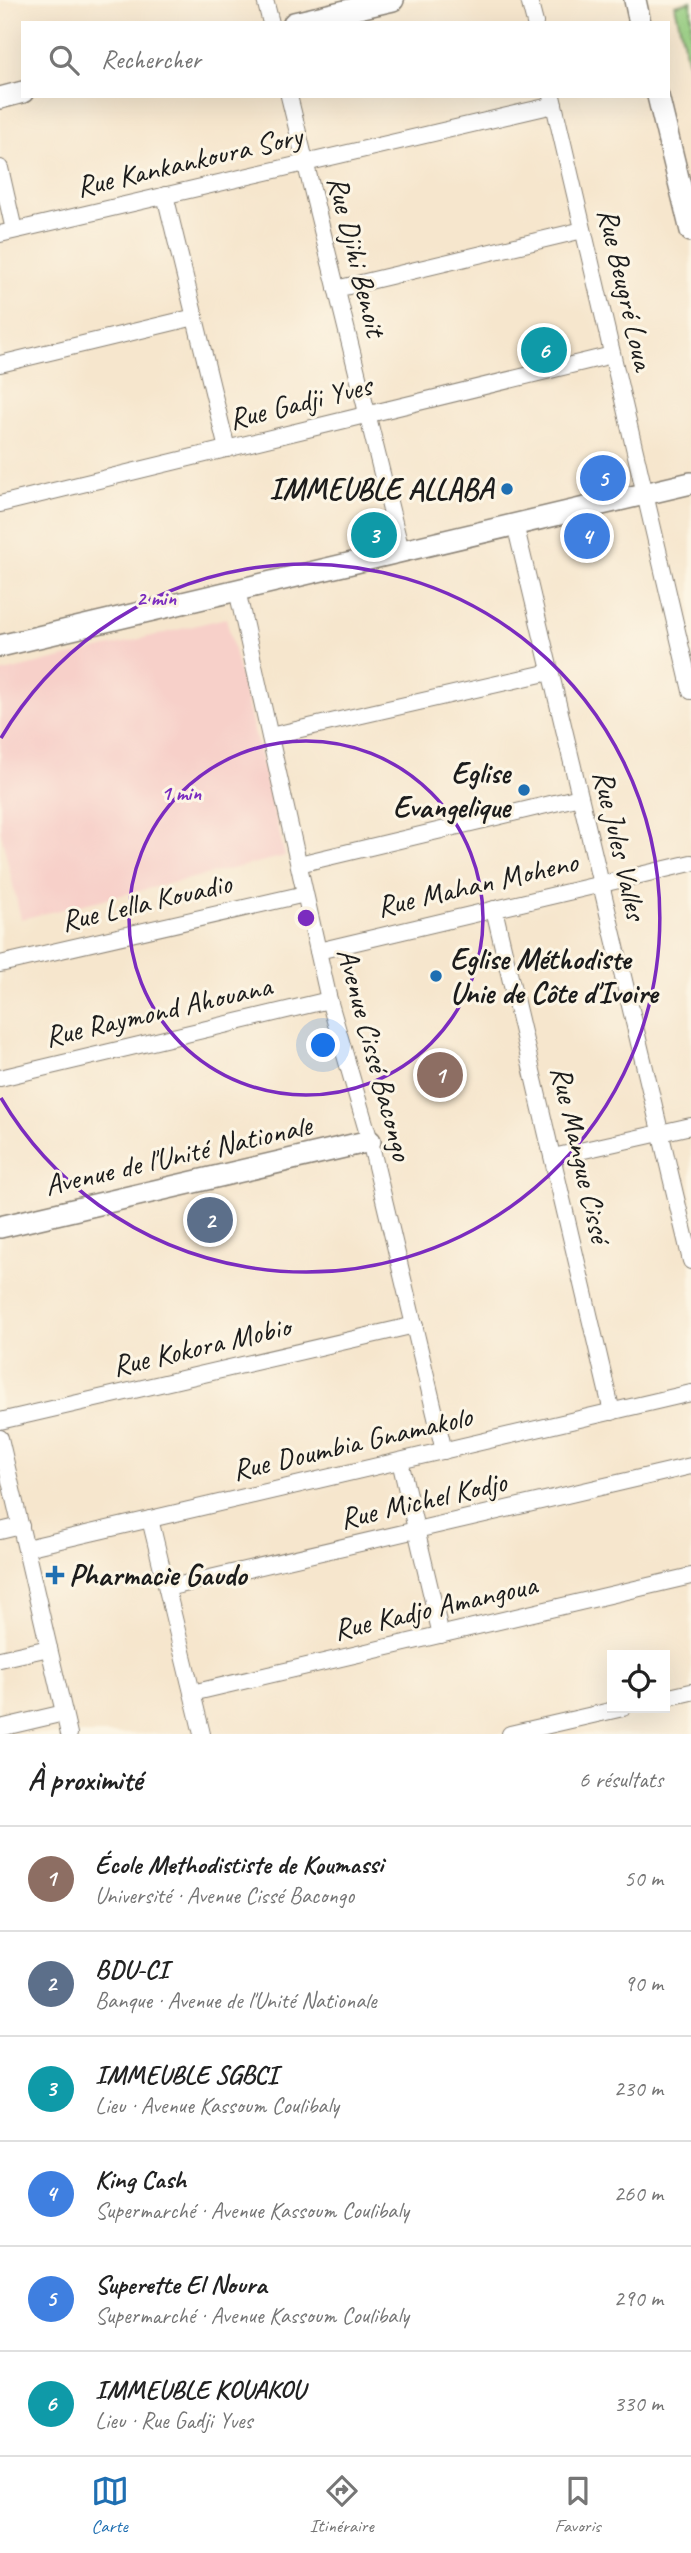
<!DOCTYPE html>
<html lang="fr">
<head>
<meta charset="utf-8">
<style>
	body { margin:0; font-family:Caveat,sans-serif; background:#f6f6f6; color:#222 }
	.controls { position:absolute; right:21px; bottom:21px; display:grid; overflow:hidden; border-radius:0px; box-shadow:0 7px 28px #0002 }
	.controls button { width:63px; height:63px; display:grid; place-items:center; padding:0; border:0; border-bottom:2px solid #e0e0e0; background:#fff; color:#222; font:35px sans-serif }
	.you { position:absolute; left:324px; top:1046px; width:24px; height:24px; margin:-18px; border:5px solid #fff; border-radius:50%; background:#1a73e8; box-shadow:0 0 0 10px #1a73e833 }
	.badge { display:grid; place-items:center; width:46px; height:46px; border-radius:50%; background:#1f6fb2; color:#fff; font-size:23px; font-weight:700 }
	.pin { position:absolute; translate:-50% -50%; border:4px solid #fff; box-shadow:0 2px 7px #0006 }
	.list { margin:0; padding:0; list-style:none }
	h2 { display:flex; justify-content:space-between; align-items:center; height:91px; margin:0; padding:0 28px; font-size:30px }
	h2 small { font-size:23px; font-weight:400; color:#767676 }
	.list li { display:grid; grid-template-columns:46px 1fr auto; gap:21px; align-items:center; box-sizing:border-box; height:105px; padding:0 28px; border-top:2px solid #e0e0e0 }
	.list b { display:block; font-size:26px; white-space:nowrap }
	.list p { margin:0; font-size:23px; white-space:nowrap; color:#767676 }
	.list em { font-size:23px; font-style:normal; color:#767676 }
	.icon { flex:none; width:38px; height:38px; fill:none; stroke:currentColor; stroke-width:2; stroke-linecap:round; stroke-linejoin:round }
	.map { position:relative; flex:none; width:691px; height:1734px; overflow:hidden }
	.search { position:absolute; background:#fff; box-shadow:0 7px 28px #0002; left:21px; right:21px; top:21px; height:77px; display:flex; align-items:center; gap:18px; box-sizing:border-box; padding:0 24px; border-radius:0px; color:#767676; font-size:26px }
	.sheet { height:721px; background:#fff }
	nav { display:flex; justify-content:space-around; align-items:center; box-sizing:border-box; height:98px; border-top:2px solid #e0e0e0; background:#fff; font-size:19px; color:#767676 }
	nav a { display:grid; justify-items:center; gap:4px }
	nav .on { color:#1f6fb2 }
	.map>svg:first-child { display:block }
	.built { fill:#f7d0c9 }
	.green { fill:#93cb7e; stroke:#58744d; stroke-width:2 }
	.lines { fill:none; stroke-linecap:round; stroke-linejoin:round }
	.minor-casing { stroke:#898174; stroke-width:18 }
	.tertiary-casing { stroke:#898174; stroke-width:24 }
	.minor { stroke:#fff; stroke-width:16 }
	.tertiary { stroke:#fff; stroke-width:21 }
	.ring { fill:none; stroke:#7b2cbf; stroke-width:3.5 }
	.poi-dot { fill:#1f6fb2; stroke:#fcf5e5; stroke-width:2.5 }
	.labels { text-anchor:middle; stroke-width:6; stroke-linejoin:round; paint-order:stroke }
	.street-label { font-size:30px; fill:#1c1c1c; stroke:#fcf5e5 }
	.poi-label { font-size:30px; font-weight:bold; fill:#1c1c1c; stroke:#fcf5e5; text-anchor:end }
	.centre { fill:#7b2cbf; stroke:#fcf5e5; stroke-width:3.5 }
	.ring-label { font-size:21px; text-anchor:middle; font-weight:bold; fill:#7b2cbf; stroke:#fcf5e5; stroke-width:6; stroke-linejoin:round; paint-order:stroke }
</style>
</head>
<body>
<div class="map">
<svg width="691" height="1734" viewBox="0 0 691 1734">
	<rect width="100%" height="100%" fill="#fcf5e5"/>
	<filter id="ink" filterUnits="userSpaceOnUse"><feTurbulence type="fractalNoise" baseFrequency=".0143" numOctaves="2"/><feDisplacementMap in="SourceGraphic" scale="14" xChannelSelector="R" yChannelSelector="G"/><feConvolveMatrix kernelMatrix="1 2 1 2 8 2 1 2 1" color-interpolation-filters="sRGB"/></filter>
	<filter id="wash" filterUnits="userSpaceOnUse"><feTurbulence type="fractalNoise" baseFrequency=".00686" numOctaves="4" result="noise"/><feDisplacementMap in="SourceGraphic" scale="28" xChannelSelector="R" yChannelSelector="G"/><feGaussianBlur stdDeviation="1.57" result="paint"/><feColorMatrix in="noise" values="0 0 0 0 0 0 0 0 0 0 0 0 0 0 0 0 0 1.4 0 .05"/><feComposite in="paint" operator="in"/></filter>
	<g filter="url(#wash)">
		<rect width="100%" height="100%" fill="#f6e6cd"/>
		<!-- built -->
		<path class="built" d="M226 618 285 856 21 919 0 829V673Z"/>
		<!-- green -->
		<path class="green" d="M691 1V76L675 5Z"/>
	</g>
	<g filter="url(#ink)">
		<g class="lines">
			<defs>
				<g id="minor">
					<path d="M265 0 271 23"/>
					<path d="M529 0 535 23"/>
					<path d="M289 96 401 551"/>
					<path d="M552 96 691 691"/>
					<path d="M0 168 14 230"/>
					<path d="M165 195 227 449"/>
					<path d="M0 234 554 105"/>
					<path d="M336 289 583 230"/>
					<path d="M0 364 195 317"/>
					<path d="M0 504 612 355"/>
					<path d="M515 524 691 1261"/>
					<path d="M237 590 329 1000 370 1141 444 1451"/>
					<path d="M270 736 550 672"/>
					<path d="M299 864 580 797"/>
					<path d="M494 909 612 1412"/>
					<path d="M318 951 691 863"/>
					<path d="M0 964 305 894"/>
					<path d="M0 1078 329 1000"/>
					<path d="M553 1157 691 1126"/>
					<path d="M0 1421 415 1325"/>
					<path d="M0 1438 69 1734"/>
					<path d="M400 1461 441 1635"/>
					<path d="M150 1519 202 1734"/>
					<path d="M0 1531 21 1526"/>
					<path d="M26 1548 691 1393"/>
					<path d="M167 1588 691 1466"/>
					<path d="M0 1659 49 1648"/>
					<path d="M192 1693 691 1576"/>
					<path d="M665 1698 691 1692"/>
					<path d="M0 1728 64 1713"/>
					<path d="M510 1734 623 1708"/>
				</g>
				<g id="tertiary">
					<path d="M635 0 640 23"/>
					<path d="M294 23 393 0"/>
					<path d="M658 96 691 231"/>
					<path d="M0 98 23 92"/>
					<path d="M0 646 691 483"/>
					<path d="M0 1227 370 1141"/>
				</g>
			</defs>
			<!-- minor casing -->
			<use href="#minor" class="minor-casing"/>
			<!-- tertiary casing -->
			<use href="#tertiary" class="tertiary-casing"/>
			<!-- minor -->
			<use href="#minor" class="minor"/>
			<!-- tertiary -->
			<use href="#tertiary" class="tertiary"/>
		</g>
	</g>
	<!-- distance rings -->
	<g class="ring">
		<circle cx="306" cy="918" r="177"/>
		<path d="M1 738A354 354 0 1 1 1 1098"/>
	</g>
	<!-- markers -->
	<g class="poi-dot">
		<circle cx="507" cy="489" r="7"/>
		<circle cx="524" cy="790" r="7"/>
		<circle cx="436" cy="976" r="7"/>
		<path d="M51.5 1564.5h7v7h7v7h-7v7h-7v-7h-7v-7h7z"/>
	</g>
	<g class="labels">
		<!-- street labels -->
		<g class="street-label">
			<text transform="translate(189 161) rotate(-13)" y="10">Rue Kankankoura Sory</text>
			<text transform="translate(357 256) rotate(76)" y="10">Rue Djihi Benoit</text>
			<text transform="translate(626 289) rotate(77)" y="10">Rue Beugré Loua</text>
			<text transform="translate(300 402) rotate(-14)" y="10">Rue Gadji Yves</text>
			<text transform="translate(620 845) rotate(77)" y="10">Rue Jules Valles</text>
			<text transform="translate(477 884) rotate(-13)" y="10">Rue Mahan Moheno</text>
			<text transform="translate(146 902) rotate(-13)" y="10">Rue Lella Kouadio</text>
			<text transform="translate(158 1011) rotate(-13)" y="10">Rue Raymond Ahouana</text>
			<text transform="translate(375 1054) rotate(75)" y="10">Avenue Cissé Bacongo</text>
			<text transform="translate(581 1154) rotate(77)" y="10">Rue Mangue Cissé</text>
			<text transform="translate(178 1155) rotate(-13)" y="10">Avenue de l'Unité Nationale</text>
			<text transform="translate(201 1346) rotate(-13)" y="10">Rue Kokora Mobio</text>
			<text transform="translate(352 1443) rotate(-13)" y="10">Rue Doumbia Gnamakolo</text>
			<text transform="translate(423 1500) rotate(-13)" y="10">Rue Michel Kodjo</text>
			<text transform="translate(435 1607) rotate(-13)" y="10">Rue Kadjo Amangoua</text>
		</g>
		<!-- poi labels -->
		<g class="poi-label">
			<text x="493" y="499">IMMEUBLE ALLABA</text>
			<text x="510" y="783">Eglise<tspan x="510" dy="34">Evangelique</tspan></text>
			<text x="450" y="969" text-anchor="start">Eglise Méthodiste<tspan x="450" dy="34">Unie de Côte d'Ivoire</tspan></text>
			<text x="69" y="1585" text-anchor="start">Pharmacie Gaudo</text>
		</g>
	</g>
	<circle cx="306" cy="918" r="10" class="centre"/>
	<g class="ring-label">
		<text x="156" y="605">2 min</text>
		<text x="181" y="800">1 min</text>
	</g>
</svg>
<div class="controls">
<button><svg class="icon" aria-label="locate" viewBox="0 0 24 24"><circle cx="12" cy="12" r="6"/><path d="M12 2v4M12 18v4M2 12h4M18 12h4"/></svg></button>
</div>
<div class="you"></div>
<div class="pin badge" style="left:440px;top:1075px;background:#8d6e63">1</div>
<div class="pin badge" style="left:210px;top:1220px;background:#5c6f8a">2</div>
<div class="pin badge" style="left:374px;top:535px;background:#0f9aa8">3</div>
<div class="pin badge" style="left:587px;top:536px;background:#3f7fe0">4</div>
<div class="pin badge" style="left:603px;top:478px;background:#3f7fe0">5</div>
<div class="pin badge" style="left:544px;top:350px;background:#0f9aa8">6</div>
<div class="search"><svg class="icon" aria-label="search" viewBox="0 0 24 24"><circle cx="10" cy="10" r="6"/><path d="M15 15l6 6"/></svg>Rechercher</div>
</div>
<section class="sheet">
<h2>À proximité<small>6 résultats</small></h2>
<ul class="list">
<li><span class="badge" style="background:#8d6e63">1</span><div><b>École Methodististe de Koumassi</b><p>Université · Avenue Cissé Bacongo</p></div><em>50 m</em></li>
<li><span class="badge" style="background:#5c6f8a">2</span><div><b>BDU-CI</b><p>Banque · Avenue de l'Unité Nationale</p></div><em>90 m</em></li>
<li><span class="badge" style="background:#0f9aa8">3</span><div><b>IMMEUBLE SGBCI</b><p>Lieu · Avenue Kassoum Coulibaly</p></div><em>230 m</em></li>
<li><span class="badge" style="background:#3f7fe0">4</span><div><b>King Cash</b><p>Supermarché · Avenue Kassoum Coulibaly</p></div><em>260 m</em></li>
<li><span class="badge" style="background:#3f7fe0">5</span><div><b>Superette El Noura</b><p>Supermarché · Avenue Kassoum Coulibaly</p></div><em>290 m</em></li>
<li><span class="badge" style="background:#0f9aa8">6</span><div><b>IMMEUBLE KOUAKOU</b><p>Lieu · Rue Gadji Yves</p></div><em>330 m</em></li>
</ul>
</section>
<nav>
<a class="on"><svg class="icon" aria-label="map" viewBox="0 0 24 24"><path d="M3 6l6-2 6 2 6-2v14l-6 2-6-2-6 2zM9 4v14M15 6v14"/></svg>Carte</a>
<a><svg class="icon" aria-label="directions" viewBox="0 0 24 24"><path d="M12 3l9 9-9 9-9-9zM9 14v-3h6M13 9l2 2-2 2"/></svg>Itinéraire</a>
<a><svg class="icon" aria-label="saved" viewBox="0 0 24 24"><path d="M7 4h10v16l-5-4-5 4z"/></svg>Favoris</a>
</nav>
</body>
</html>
